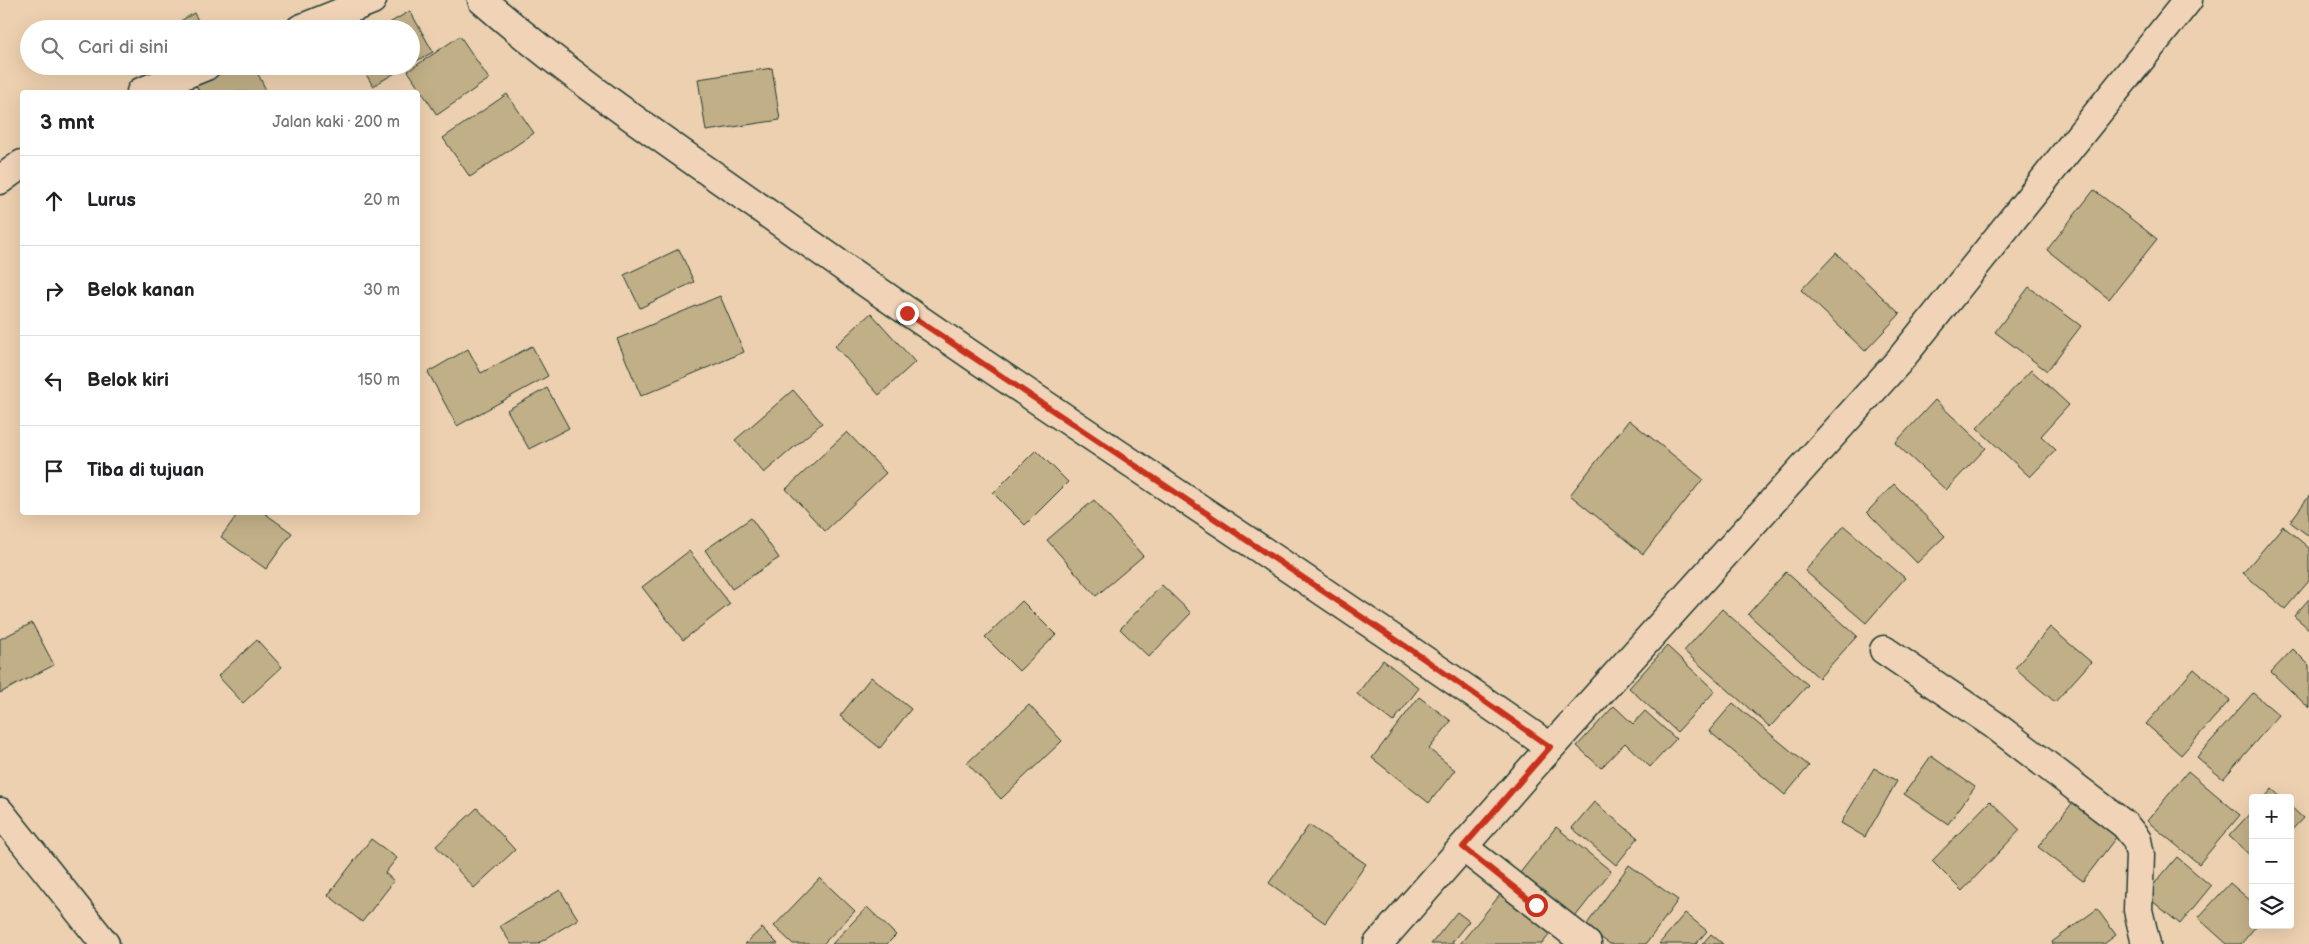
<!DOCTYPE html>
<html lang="id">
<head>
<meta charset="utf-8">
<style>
	body { margin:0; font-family:"Balsamiq Sans",sans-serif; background:#f2f2f2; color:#202124 }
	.controls { position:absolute; right:15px; bottom:15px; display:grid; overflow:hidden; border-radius:5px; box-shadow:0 5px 20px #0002 }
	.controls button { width:45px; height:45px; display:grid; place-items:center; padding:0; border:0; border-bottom:1px solid #e0e0e0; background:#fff; color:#202124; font:25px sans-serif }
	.stop { position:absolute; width:15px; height:15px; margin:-11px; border:4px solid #c8321e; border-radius:50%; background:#fff }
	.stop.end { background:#c8321e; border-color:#fff; box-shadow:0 1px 5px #0008 }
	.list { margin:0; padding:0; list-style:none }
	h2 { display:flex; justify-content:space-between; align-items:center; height:65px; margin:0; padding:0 20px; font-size:21px }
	h2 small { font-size:16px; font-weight:400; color:#757577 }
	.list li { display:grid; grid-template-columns:32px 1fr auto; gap:15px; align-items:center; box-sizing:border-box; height:90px; padding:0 20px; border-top:1px solid #e0e0e0 }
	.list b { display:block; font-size:19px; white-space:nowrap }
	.list em { font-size:16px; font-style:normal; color:#757577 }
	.icon { flex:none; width:28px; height:28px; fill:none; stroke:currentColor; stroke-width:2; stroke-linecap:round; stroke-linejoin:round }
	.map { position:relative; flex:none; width:2309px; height:944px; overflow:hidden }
	.search { position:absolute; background:#fff; box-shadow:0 5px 20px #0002; left:20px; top:20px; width:400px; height:55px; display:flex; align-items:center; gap:12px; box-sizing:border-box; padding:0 18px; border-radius:28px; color:#757577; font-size:19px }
	.panel { position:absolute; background:#fff; box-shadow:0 5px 20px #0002; left:20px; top:90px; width:400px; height:425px; border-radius:5px }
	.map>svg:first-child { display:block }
	.building { fill:#c1af87; stroke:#1f3d34 }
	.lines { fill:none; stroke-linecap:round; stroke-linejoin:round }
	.minor-casing { stroke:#1f3d34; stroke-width:31 }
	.minor { stroke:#f1d4b8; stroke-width:28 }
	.route { stroke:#c8321e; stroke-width:6 }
</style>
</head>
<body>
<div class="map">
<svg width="2309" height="944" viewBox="0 0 2309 944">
	<rect width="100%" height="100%" fill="#edd0af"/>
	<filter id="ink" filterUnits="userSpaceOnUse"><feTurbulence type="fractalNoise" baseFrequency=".02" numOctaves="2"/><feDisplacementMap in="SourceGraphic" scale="10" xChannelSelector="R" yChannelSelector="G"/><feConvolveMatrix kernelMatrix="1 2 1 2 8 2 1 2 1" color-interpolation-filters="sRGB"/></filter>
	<g filter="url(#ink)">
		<!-- building -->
		<g class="building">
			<path d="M410 11 433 52 411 64V29H379Z"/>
			<path d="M194 13 203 29H167Z"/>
			<path d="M351 13 360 29H325Z"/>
			<path d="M460 36 489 79 437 115 408 71Z"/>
			<path d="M146 66H162L150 74Z"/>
			<path d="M235 66H254L267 92H200L196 86Z"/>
			<path d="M361 66H407L373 86Z"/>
			<path d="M772 68 780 120 706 131 698 79Z"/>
			<path d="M507 94 534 133 470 177 443 138Z"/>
			<path d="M2094 190 2157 239 2109 299 2047 250Z"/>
			<path d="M679 249 694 282 640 308 624 275Z"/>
			<path d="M1836 253 1900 314 1865 351 1801 290Z"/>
			<path d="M2029 287 2081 326 2047 371 1995 332Z"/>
			<path d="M720 296 744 352 641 396 617 339Z"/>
			<path d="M871 313 915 362 879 395 835 346Z"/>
			<path d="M532 346 548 376 457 426 428 372 468 349 481 373Z"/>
			<path d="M2031 370 2069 405 2041 436 2056 450 2030 477 1977 428Z"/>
			<path d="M547 388 569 428 529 449 507 410Z"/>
			<path d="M793 390 822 423 764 473 735 440Z"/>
			<path d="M1935 400 1986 448 1946 490 1895 443Z"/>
			<path d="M1629 420 1703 479 1643 554 1570 495Z"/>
			<path d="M847 432 886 473 825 531 786 489Z"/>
			<path d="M1036 450 1068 482 1025 525 993 493Z"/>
			<path d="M1894 484 1945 536 1917 563 1867 512Z"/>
			<path d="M2309 496V536L2290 522Z"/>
			<path d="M1094 500 1143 556 1096 596 1047 540Z"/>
			<path d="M239 512H263L292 533 266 569 221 537Z"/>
			<path d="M751 518 779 558 732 589 705 550Z"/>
			<path d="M1844 526 1905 578 1866 623 1805 571Z"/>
			<path d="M2283 526 2309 548V581L2285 609 2243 573Z"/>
			<path d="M689 551 730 604 683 640 642 587Z"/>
			<path d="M1786 572 1857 636 1819 678 1748 614Z"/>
			<path d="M1162 585 1191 613 1149 657 1120 629Z"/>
			<path d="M2309 599V629L2294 616Z"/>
			<path d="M1022 601 1056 635 1019 671 985 637Z"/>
			<path d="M1722 609 1808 685 1770 727 1684 651Z"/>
			<path d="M32 623 54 665 0 693V639Z"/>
			<path d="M2050 627 2091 662 2055 702 2015 668Z"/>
			<path d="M257 640 282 667 243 703 218 676Z"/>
			<path d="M1667 646 1715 691 1677 732 1629 688Z"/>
			<path d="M2293 649 2309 665V708L2271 672Z"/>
			<path d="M1383 660 1419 688 1393 722 1357 694Z"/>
			<path d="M2194 669 2230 700 2181 755 2146 724Z"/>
			<path d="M871 677 911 709 880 748 840 716Z"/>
			<path d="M2253 693 2279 715 2223 779 2197 757Z"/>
			<path d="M1419 697 1451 721 1429 749 1455 770 1429 803 1372 758Z"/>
			<path d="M1733 703 1809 766 1785 795 1709 731Z"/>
			<path d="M1029 705 1062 741 1001 799 967 763Z"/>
			<path d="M1614 706 1633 724 1645 711 1676 739 1650 767 1625 743 1601 768 1577 746Z"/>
			<path d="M1931 756 1975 787 1948 824 1904 794Z"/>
			<path d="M1874 768 1897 781 1865 837 1841 823Z"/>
			<path d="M2188 771 2240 815 2199 864 2147 821Z"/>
			<path d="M2272 789 2282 798H2264Z"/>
			<path d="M1990 801 2020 830 1962 891 1932 861Z"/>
			<path d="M1594 802 1638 838 1616 865 1572 828Z"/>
			<path d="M2073 802 2117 836 2083 881 2038 847Z"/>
			<path d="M2290 806 2303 818 2290 832Z"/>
			<path d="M477 808 515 850 474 888 436 846Z"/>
			<path d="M2253 810V858L2229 836Z"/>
			<path d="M1309 825 1366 864 1325 923 1269 883Z"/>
			<path d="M1556 827 1611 871 1571 922 1516 878Z"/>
			<path d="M371 839 397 858 385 873 394 881 362 922 328 895Z"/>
			<path d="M2177 857 2211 886 2180 924 2145 895Z"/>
			<path d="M1629 865 1678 900 1646 944H1610L1585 927Z"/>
			<path d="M820 878 855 911 823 944H793L774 926Z"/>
			<path d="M2230 883 2253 903V925H2257L2241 944H2227L2198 918Z"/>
			<path d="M560 890 578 919 537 944H511L500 926Z"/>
			<path d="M1504 890 1553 930 1542 944H1460Z"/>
			<path d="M867 907 896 935 887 944H832Z"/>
			<path d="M2097 909 2116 935 2104 944H2053L2052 942Z"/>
			<path d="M1457 912 1469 921 1452 942 1455 944H1431Z"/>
			<path d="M1685 913 1707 931 1696 944H1659Z"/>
			<path d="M762 928 778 944H745Z"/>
			<path d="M1711 934 1723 944H1702Z"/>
		</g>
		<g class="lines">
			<defs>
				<g id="minor">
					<path d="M482 0C572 79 673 146 770 215 1026 398 1293 566 1550 747"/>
					<path d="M300 29 372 0"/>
					<path d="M141 92 206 66"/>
					<path d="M0 180 22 164"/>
					<path d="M1884 650 1993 724 2125 825 2137 840 2140 855 2138 910 2146 944"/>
					<path d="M0 812 105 944"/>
					<path d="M1463 847 1587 944"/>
					<path d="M1378 944 1531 769 1899 361 2188 0"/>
				</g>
			</defs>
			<!-- minor casing -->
			<use href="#minor" class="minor-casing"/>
			<!-- minor -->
			<use href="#minor" class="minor"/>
		</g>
	</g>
	<g class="lines" filter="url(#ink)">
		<!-- route -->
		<path class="route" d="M907 313 1420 656 1550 747 1463 847 1536 905"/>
	</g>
</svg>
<div class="controls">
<button>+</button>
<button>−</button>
<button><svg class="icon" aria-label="layers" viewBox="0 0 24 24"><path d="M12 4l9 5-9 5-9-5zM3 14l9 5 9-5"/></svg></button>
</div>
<div class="stop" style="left:1536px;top:905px"></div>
<div class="stop end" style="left:907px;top:313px"></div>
<div class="search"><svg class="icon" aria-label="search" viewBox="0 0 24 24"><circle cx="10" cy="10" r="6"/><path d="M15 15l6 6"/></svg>Cari di sini</div>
<section class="panel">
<h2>3 mnt<small>Jalan kaki · 200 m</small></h2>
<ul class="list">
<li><svg class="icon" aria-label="ahead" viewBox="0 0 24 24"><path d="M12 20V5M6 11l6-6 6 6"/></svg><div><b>Lurus</b></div><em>20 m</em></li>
<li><svg class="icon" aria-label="right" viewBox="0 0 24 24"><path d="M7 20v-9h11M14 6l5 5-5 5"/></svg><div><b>Belok kanan</b></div><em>30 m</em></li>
<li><svg class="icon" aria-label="left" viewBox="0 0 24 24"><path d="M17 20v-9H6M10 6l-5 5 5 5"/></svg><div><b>Belok kiri</b></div><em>150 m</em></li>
<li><svg class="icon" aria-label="arrive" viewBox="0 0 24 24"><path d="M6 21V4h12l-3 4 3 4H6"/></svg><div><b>Tiba di tujuan</b></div></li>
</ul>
</section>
</div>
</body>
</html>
